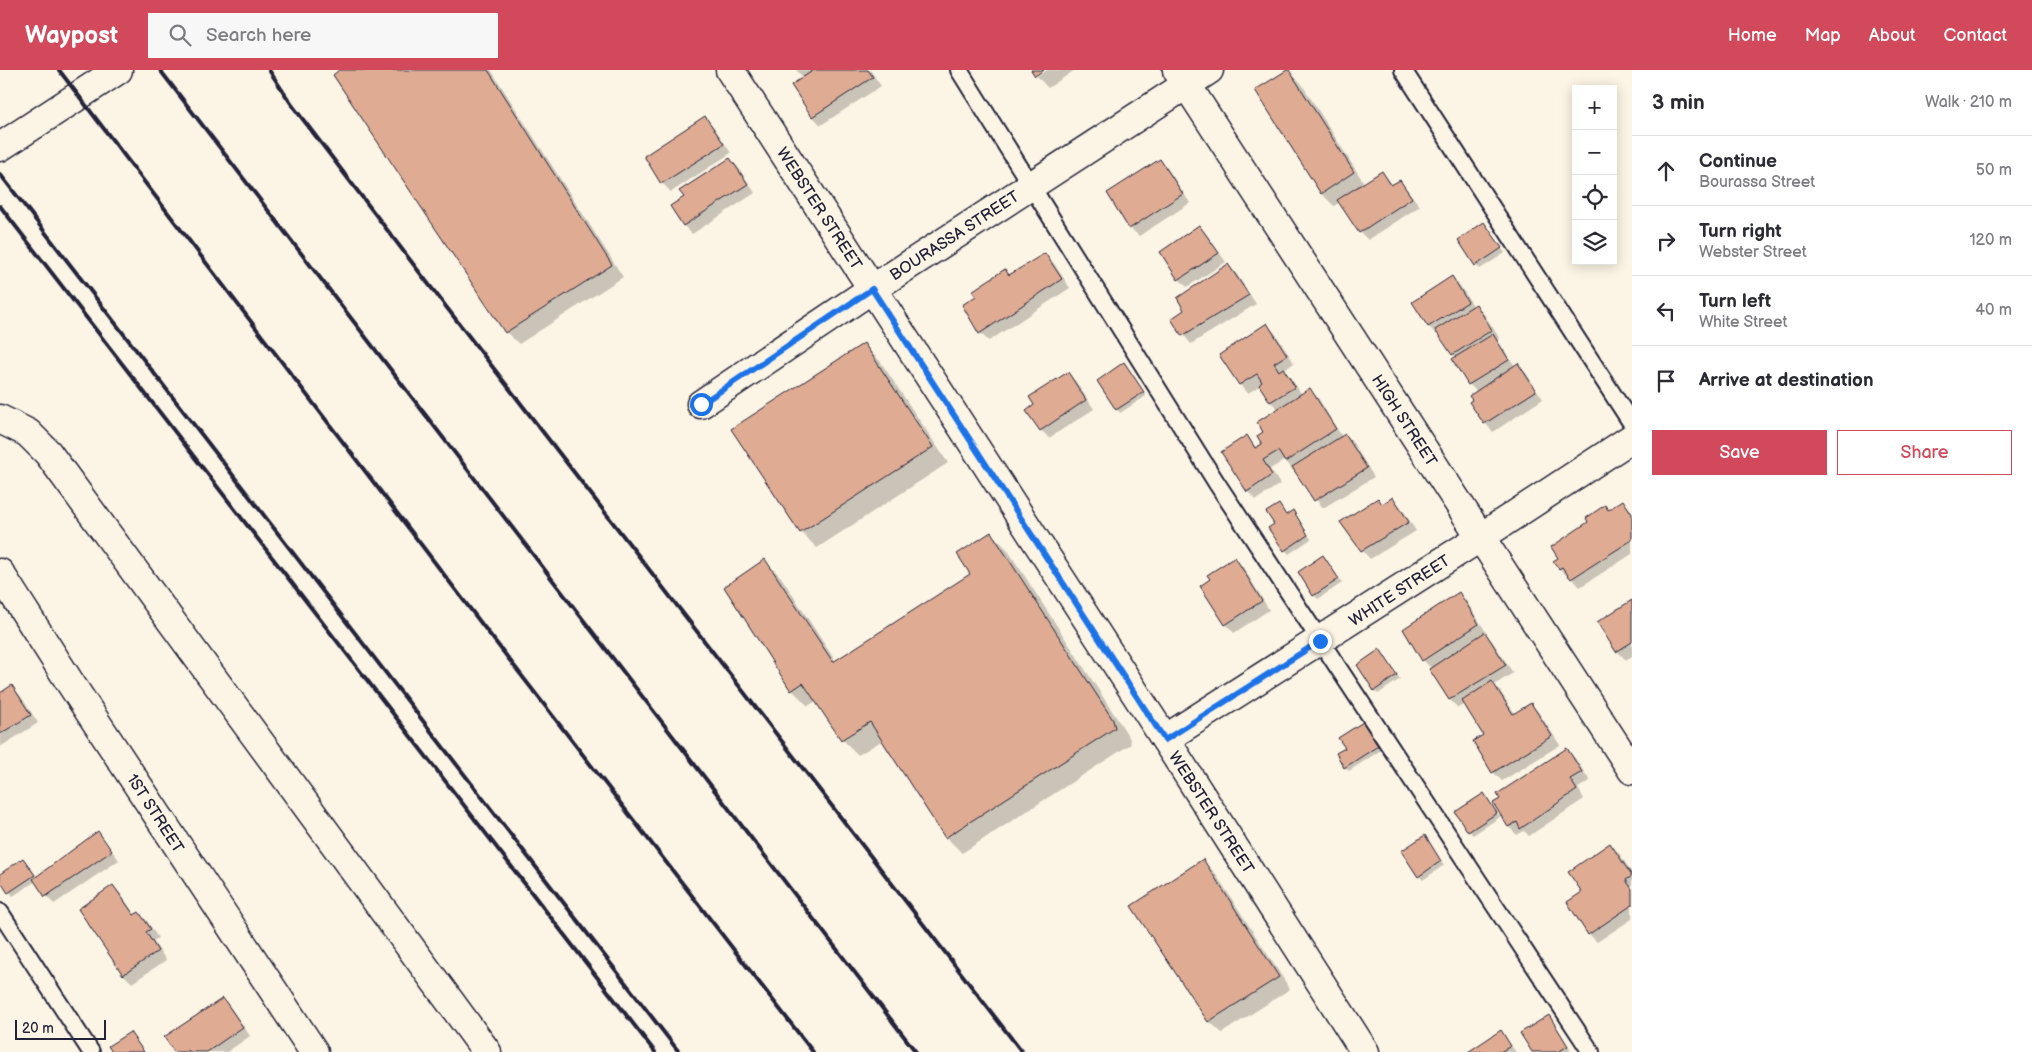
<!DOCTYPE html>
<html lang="en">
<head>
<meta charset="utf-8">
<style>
	body { margin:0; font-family:"Balsamiq Sans",sans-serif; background:#f7f7f7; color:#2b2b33 }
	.controls { position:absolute; right:15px; top:15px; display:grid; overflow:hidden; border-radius:0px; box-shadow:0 2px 12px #0003 }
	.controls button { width:45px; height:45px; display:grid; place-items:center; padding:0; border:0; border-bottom:1px solid #e1e1e2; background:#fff; color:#2b2b33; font:25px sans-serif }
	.scale { position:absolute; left:15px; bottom:12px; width:91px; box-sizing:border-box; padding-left:5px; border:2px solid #22223b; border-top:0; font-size:14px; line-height:18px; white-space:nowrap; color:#22223b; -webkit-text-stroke:4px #fcf5e5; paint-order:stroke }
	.stop { position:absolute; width:15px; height:15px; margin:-11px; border:4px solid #1a73e8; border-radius:50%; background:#fff }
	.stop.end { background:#1a73e8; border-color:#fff; box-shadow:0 1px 5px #0008 }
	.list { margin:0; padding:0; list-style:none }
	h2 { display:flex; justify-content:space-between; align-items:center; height:65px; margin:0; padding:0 20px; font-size:21px }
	h2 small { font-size:16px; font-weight:400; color:#7c7c81 }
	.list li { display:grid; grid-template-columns:32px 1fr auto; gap:15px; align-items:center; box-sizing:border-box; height:70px; padding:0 20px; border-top:1px solid #e1e1e2 }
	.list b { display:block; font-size:19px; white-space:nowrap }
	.list p { margin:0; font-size:16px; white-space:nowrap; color:#7c7c81 }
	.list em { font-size:16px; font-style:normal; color:#7c7c81 }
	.actions { display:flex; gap:10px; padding:15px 20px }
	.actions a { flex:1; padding:11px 0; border:1px solid #d1495b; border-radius:0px; text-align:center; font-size:18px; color:#d1495b }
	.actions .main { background:#d1495b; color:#fff }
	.icon { flex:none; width:28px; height:28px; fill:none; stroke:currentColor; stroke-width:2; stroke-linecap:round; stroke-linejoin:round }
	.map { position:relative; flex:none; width:1632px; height:982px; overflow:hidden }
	header { display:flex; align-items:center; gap:30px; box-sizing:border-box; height:70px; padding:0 25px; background:#d1495b; color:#fff }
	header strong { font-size:24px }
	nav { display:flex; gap:28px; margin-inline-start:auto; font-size:18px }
	.search { width:350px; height:45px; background:#f7f7f7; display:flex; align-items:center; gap:12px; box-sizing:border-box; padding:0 18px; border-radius:0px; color:#7c7c81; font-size:19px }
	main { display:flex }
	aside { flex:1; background:#fff }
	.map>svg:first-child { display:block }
	.shadow { fill:#0003 }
	.building { fill:#dfab93; stroke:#22223b }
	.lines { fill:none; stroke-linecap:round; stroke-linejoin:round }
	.service-casing { stroke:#22223b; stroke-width:20 }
	.minor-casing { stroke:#22223b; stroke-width:31 }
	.secondary-casing { stroke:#22223b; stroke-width:31 }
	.service { stroke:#fcf5e5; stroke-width:16 }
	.minor { stroke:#fcf5e5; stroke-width:28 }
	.secondary { stroke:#fcf5e5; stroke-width:28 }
	.rail { stroke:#22223b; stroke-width:4 }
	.route { stroke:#1a73e8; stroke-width:6 }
	.labels { text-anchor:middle; stroke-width:4.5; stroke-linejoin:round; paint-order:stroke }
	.street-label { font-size:16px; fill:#22223b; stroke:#fcf5e5 }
</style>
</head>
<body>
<header>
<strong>Waypost</strong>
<div class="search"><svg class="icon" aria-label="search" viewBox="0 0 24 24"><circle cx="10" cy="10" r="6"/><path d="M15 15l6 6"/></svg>Search here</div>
<nav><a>Home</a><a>Map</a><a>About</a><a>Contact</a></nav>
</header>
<main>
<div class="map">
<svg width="1632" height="982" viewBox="0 0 1632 982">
	<rect width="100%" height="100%" fill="#fcf5e5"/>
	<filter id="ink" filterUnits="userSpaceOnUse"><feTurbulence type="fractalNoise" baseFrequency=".02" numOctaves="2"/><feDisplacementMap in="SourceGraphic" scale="10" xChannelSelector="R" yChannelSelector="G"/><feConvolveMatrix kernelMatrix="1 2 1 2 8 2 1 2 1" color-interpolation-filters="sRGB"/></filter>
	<g filter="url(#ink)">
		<!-- shadow -->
		<g class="shadow">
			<path d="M342 0H491L623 207 519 274 506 262 334 5Z"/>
			<path d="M796 0H870L881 16 821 55 813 47 804 8Z"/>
			<path d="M1047 0H1075L1048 18 1037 6Z"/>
			<path d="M1288 1 1301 13 1364 113 1382 102 1393 115 1400 111 1420 136 1368 170 1360 162 1340 132 1334 136 1322 124 1257 21Z"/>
			<path d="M705 47 713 56 731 83 671 122 662 113 646 87Z"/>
			<path d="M730 89 738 97 755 123 692 164 684 156 672 136 686 128Z"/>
			<path d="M1160 91 1168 99 1190 133 1139 166 1130 158Z"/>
			<path d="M1484 154 1505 183 1480 199 1476 195Z"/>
			<path d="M1199 156 1207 165 1226 192 1187 217 1179 209Z"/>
			<path d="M1045 184 1053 192 1070 218 989 271 980 263 1010 206Z"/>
			<path d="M1228 195 1236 203 1256 234 1191 274 1172 250 1186 240Z"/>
			<path d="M1452 208 1460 216 1474 237 1476 236 1484 244 1500 269 1497 270 1515 296 1518 295 1526 303 1543 329 1493 362 1485 353 1477 322 1469 314 1454 290 1456 288 1439 264 1437 265 1429 257 1414 232Z"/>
			<path d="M1267 255 1275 263 1294 293 1284 300 1291 308 1302 325 1310 320 1318 328 1342 367 1345 365 1353 373 1374 407 1323 438 1285 390 1270 399 1280 414 1256 430 1248 422 1246 367 1257 378 1264 374 1265 362 1279 340 1271 332 1261 315 1248 323 1240 315 1221 286Z"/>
			<path d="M864 275 880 291 948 393 817 478 801 462Z"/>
			<path d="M1128 298 1146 326 1120 343 1117 339Z"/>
			<path d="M1068 303 1076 312 1094 339 1049 368 1041 360Z"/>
			<path d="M1378 429 1383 435 1393 429 1401 437 1416 461 1370 489 1362 480Z"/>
			<path d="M1623 432 1632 442V484L1580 517 1570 506 1568 507 1560 499 1555 491 1605 437 1609 441Z"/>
			<path d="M1279 436 1287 446 1292 442 1296 445 1311 469 1289 484 1285 480 1276 454Z"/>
			<path d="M991 463 1007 479 1129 667 1131 674 962 783 946 767 883 670 858 685 842 669 816 631 808 636 792 620 725 518 765 491 781 507 836 592 972 504Z"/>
			<path d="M1323 486 1342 513 1318 529 1314 525Z"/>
			<path d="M1235 489 1243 497 1269 540 1234 563 1226 554 1201 517Z"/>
			<path d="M1459 524 1467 532 1486 562 1485 563 1493 572 1513 603 1494 615 1500 621 1515 644 1531 634 1539 643 1560 675 1502 711 1493 702 1474 671 1484 665 1465 634 1458 638 1450 630 1432 599 1423 590Z"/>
			<path d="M1632 532V586L1626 590 1617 581 1599 552Z"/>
			<path d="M1380 580 1400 609 1378 624 1374 620Z"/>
			<path d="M12 617 20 625 38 653 0 677V624Z"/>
			<path d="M1366 658 1381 680 1349 701 1345 697 1347 678Z"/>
			<path d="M1567 680 1575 688 1590 711 1578 718 1584 729 1529 766 1524 761 1517 765 1509 757 1495 734Z"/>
			<path d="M1484 724 1500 747 1473 765 1469 761Z"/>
			<path d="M98 763 119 790 54 834 46 826 36 811 13 826 0 809V806L23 789 37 807Z"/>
			<path d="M1425 767 1444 795 1423 810 1419 806Z"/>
			<path d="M1610 774 1618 782 1632 803V849L1597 872 1589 864 1584 823Z"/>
			<path d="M1203 791 1215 803 1290 919 1222 963 1209 951Z"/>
			<path d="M113 816 121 824 135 845 139 843 147 851 158 868 153 871 166 890 132 913 124 905 79 839Z"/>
			<path d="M222 929 231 938 250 966 227 982H176Z"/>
			<path d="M1552 951 1571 980 1568 982H1534Z"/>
			<path d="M1500 962 1516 982H1470Z"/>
		</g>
		<!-- building -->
		<g class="building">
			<path d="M339 0H488L612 195 505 263 333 5Z"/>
			<path d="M814 0H868L873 7 812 47 791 15Z"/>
			<path d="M1031 0H1044L1035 6Z"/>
			<path d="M1287 0H1289L1354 102 1321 124 1255 20Z"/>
			<path d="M705 46 724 74 661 114 644 86Z"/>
			<path d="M730 88 748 114 683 156 670 136 684 127 679 121Z"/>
			<path d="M1160 89 1183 124 1129 159 1107 123Z"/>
			<path d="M1382 101 1391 115 1400 110 1412 128 1359 163 1337 130Z"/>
			<path d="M1484 152 1502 178 1475 196 1458 170Z"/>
			<path d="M1199 155 1219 183 1178 210 1160 182Z"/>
			<path d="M1045 183 1062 209 979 264 962 235 976 226 972 221 1005 199 1009 205Z"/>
			<path d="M1228 194 1249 225 1182 266 1171 249 1184 240 1177 228Z"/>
			<path d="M1452 206 1468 232 1428 257 1412 232Z"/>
			<path d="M1476 234 1492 260 1452 285 1435 260Z"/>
			<path d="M1267 253 1287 285 1274 293 1279 301 1283 298 1295 317 1270 332 1259 315 1262 312 1257 304 1239 315 1219 285Z"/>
			<path d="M1493 264 1509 290 1468 315 1452 289Z"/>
			<path d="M864 273 933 377 800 463 731 359Z"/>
			<path d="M1124 292 1144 322 1116 340 1097 311Z"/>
			<path d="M1518 293 1536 321 1484 354 1469 332 1472 330 1469 326Z"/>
			<path d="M1068 302 1086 330 1040 361 1026 341 1034 335 1029 327Z"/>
			<path d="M1310 318 1336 359 1285 392 1278 381 1263 390 1272 405 1247 422 1221 382 1247 365 1255 378 1262 374 1257 366 1263 362 1257 352Z"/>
			<path d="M1345 364 1367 398 1314 431 1292 397Z"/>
			<path d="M1393 427 1409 452 1361 481 1340 452 1378 428 1382 434Z"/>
			<path d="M1623 430 1632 444V470L1571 509 1562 497 1559 499 1553 491 1558 488 1551 477 1588 452 1586 448 1605 435 1608 440Z"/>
			<path d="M1279 434 1286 445 1293 440 1308 465 1284 481 1268 458 1274 454 1266 442Z"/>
			<path d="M991 462 1113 650 1115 658 945 768 870 652 841 670 803 613 791 621 724 517 765 489 833 592 970 504 957 484Z"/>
			<path d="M1323 485 1339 509 1313 526 1298 502Z"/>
			<path d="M1235 487 1262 531 1225 555 1200 516 1210 509 1207 505Z"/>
			<path d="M1459 522 1479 554 1422 591 1403 559Z"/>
			<path d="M1632 530V572L1616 582 1597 552Z"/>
			<path d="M1485 562 1506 595 1449 630 1429 599Z"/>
			<path d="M1380 579 1397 605 1374 621 1357 595Z"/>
			<path d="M1492 611 1513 644 1531 633 1552 666 1492 703 1473 671 1483 665 1462 631Z"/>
			<path d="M12 615 31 645 0 664V623Z"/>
			<path d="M1363 652 1378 676 1344 698 1336 683 1345 678 1338 668Z"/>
			<path d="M1567 678 1582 702 1570 709 1577 720 1520 759 1517 752 1508 757 1493 733 1500 729 1497 724Z"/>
			<path d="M1484 723 1497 743 1468 762 1455 742Z"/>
			<path d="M98 761 112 781 45 827 33 809Z"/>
			<path d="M1425 765 1441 791 1418 807 1401 781Z"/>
			<path d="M1610 773 1632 806 1626 810 1632 819V835L1588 865 1567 832 1582 822 1568 802Z"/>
			<path d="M23 788 35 805 8 823 0 811V804Z"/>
			<path d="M1203 789 1279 907 1208 952 1131 836Z"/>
			<path d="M113 815 134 845 139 842 151 859 146 862 158 881 123 905 78 839Z"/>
			<path d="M223 928 243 957 207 982H189L188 980 185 982H174L164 967Z"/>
			<path d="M1549 945 1568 976 1558 982H1532L1520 963Z"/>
			<path d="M1501 960 1511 976 1500 982H1468Z"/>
			<path d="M130 962 144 982H112L108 976Z"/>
		</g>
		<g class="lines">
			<defs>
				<g id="service">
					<path d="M959 0 1216 412 1591 982"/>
					<path d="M1403 0 1632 354"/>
					<path d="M0 842 91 982"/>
				</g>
				<g id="minor">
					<path d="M730 0 1165 669 1365 982"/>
					<path d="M1177 0 1632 700"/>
					<path d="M701 334 872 219 1209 0"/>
					<path d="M0 349 28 363 48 383 487 982"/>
					<path d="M0 503 69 611 314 982"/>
					<path d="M1165 669 1481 467 1632 368"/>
				</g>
				<path id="secondary" d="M0 77 118 0"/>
			</defs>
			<!-- service casing -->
			<use href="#service" class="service-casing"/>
			<!-- minor casing -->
			<use href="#minor" class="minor-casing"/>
			<!-- secondary casing -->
			<use href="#secondary" class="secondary-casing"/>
			<!-- service -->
			<use href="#service" class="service"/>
			<!-- minor -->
			<use href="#minor" class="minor"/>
			<!-- secondary -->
			<use href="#secondary" class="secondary"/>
			<!-- rail -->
			<g class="rail">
				<path d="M59 0 484 557 813 982"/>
				<path d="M160 0 916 982"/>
				<path d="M269 0 292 35 420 203 1022 982"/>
				<path d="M0 104 679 982"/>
				<path d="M0 136 655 982"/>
			</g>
		</g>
	</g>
	<g class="lines" filter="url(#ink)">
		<!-- route -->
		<path class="route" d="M701 334 872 219 1165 670 1320 571"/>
	</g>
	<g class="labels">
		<!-- street labels -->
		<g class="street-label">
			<text transform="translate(820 138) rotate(57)" y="6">WEBSTER STREET</text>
			<text transform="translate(954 165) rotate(-33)" y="6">BOURASSA STREET</text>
			<text transform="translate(1405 350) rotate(57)" y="6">HIGH STREET</text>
			<text transform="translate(1399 520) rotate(-33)" y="6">WHITE STREET</text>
			<text transform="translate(1212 742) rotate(57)" y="6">WEBSTER STREET</text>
			<text transform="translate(156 743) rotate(57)" y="6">1ST STREET</text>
		</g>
	</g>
</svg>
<div class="controls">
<button>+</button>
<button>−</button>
<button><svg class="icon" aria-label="locate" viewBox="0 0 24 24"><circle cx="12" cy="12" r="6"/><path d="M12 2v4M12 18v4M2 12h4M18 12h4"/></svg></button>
<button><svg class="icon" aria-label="layers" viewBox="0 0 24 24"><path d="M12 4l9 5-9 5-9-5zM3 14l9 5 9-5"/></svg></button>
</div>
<div class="scale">20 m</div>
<div class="stop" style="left:701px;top:334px"></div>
<div class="stop end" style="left:1320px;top:571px"></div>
</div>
<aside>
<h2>3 min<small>Walk · 210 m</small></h2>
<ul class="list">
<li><svg class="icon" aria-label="ahead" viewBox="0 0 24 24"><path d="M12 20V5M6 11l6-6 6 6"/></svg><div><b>Continue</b><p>Bourassa Street</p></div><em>50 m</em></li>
<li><svg class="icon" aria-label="right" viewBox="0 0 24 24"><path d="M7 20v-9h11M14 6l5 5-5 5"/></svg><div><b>Turn right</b><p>Webster Street</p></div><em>120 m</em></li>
<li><svg class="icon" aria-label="left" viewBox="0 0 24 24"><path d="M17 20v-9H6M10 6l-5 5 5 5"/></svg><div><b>Turn left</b><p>White Street</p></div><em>40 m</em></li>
<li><svg class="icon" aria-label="arrive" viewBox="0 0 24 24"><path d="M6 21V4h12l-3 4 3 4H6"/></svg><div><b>Arrive at destination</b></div></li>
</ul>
<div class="actions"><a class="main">Save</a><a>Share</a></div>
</aside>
</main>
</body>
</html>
